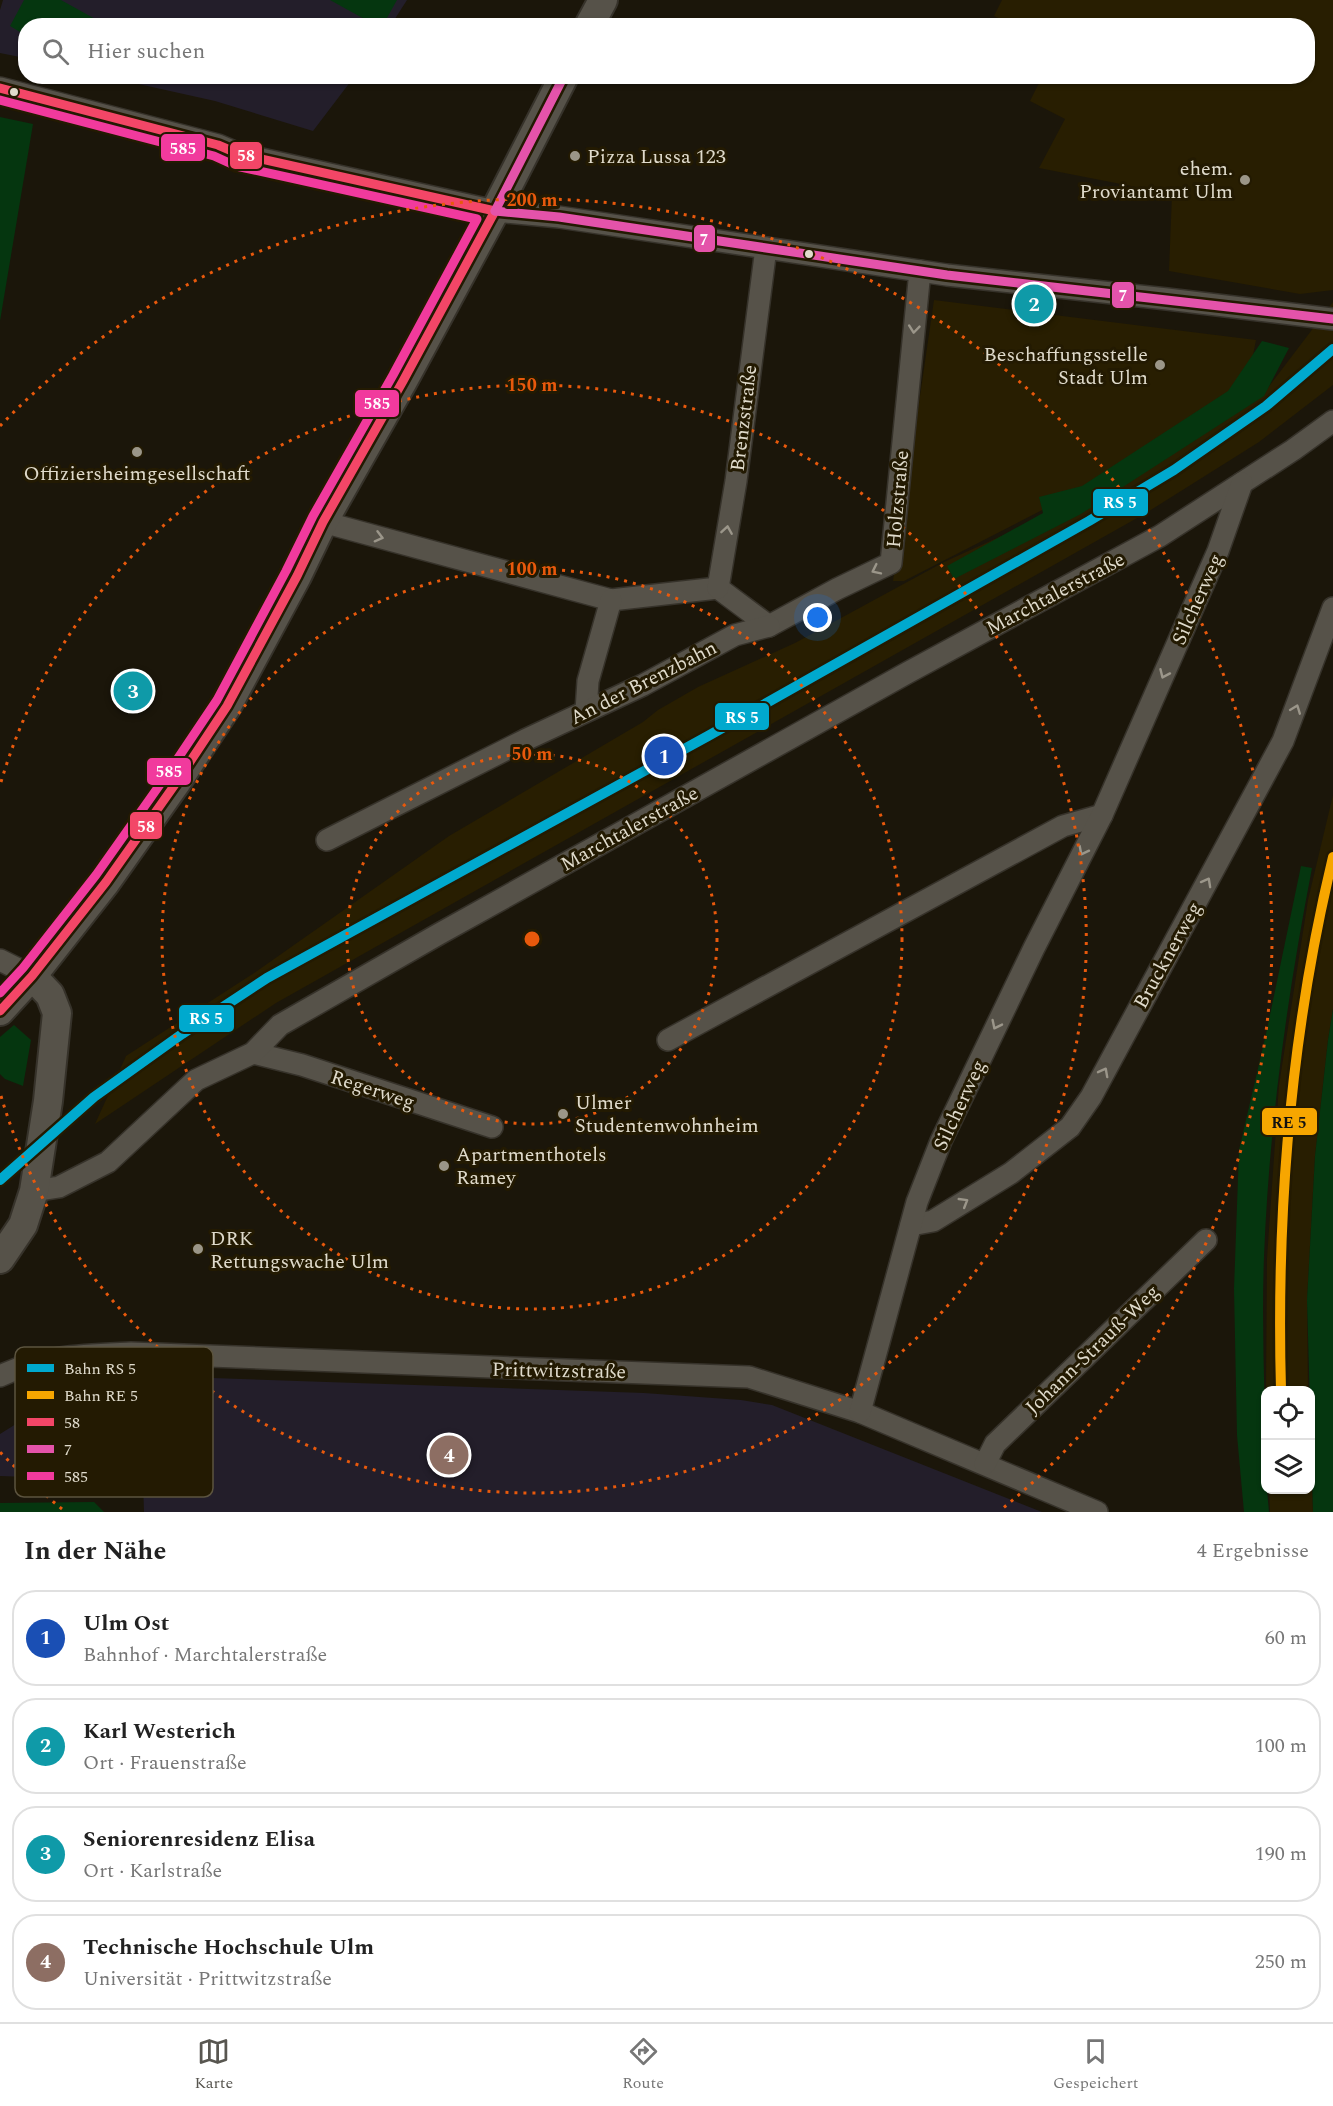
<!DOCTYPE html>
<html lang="de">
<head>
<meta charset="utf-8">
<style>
	body { margin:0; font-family:Spectral,serif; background:#f6f6f6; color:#222 }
	.controls { position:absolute; right:18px; bottom:18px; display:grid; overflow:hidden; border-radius:12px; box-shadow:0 2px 4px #0004 }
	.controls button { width:54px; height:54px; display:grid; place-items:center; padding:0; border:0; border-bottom:2px solid #e0e0e0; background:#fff; color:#222; font:30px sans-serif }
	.you { position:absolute; left:818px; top:618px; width:21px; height:21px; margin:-15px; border:4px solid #fff; border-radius:50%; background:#1a73e8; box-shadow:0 0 0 9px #1a73e833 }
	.badge { display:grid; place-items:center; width:39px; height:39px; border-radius:50%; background:#585650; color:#fff; font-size:20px; font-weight:700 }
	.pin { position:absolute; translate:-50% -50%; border:3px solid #fff; box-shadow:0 2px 6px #0006 }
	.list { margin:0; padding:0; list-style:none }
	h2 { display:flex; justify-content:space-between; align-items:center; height:78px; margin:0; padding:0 24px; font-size:26px }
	h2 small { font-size:20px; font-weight:400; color:#767676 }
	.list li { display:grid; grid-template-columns:39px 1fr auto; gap:18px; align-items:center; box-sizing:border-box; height:96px; margin:0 12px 12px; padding:0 12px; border:2px solid #e0e0e0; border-radius:24px }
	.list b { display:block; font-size:22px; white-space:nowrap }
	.list p { margin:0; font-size:20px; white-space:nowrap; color:#767676 }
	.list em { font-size:20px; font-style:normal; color:#767676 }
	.icon { flex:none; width:33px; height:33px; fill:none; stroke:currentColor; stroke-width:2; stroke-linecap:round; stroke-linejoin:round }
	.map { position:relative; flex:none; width:1333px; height:1512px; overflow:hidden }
	.search { position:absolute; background:#fff; box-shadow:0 2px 4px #0004; left:18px; right:18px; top:18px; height:66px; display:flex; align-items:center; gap:15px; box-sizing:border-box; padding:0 21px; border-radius:24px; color:#767676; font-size:22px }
	.sheet { height:510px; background:#fff }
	nav { display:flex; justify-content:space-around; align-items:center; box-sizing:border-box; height:84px; border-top:2px solid #e0e0e0; background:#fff; font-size:16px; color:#767676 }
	nav a { display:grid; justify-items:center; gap:3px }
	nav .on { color:#585650 }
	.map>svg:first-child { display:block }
	.built { fill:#281e01 }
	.education { fill:#231e2a }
	.green { fill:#05360f }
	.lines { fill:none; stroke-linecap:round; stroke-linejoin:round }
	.street-casing { stroke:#36322a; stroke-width:24 }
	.secondary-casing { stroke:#36322a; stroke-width:32 }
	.street { stroke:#565249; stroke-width:21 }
	.secondary { stroke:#565249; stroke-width:28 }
	.bus-1-casing { stroke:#231a02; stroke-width:14 }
	.bus-2-casing { stroke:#231a02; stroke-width:14 }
	.bus-3-casing { stroke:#231a02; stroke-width:14 }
	.bus-1 { stroke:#f34667; stroke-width:9 }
	.bus-2 { stroke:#e453aa; stroke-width:9 }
	.bus-3 { stroke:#f13a9d; stroke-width:9 }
	.rail-1-casing { stroke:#231a02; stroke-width:15 }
	.rail-2-casing { stroke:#231a02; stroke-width:15 }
	.rail-1 { stroke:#00a9ce; stroke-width:10 }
	.rail-2 { stroke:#f7a600; stroke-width:10 }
	.oneway { stroke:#9b968a }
	.ring { fill:none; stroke:#e8590c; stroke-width:3; stroke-dasharray:3 6 }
	.bus-dot { fill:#e0dbcc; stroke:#231a02; stroke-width:2 }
	.poi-dot { fill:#9b9688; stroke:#231a02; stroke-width:2 }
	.labels { text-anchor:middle; stroke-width:6; stroke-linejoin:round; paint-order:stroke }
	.poi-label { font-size:20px; fill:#e0dbcc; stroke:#231a02; text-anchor:start }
	.street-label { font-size:20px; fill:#e0dbcc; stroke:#231a02 }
	.key { fill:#231a02; stroke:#5c543f; stroke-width:1.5 }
	.key-label { font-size:16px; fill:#e0dbcc }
	.centre { fill:#e8590c; stroke:#231a02; stroke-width:3 }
	.ring-label { font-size:18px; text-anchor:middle; font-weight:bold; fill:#e8590c; stroke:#231a02; stroke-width:6; stroke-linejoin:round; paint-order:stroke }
	.line-badge { stroke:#231a02; stroke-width:2 }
	.badge-label { font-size:16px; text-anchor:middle; font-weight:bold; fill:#fff }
	.pale-badge-label { font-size:16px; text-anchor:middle; font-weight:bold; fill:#111 }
</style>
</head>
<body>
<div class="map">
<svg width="1333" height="1512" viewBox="0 0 1333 1512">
	<rect width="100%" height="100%" fill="#1b160a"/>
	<!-- built -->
	<g class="built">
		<path d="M1002 0H1333V290L1300 294 1169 271 1172 194 1039 168 1065 119 1030 101 1042 77 1308 76V26L1013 25 994 16Z"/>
		<path d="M934 300 1256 340 1246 390 1118 471 904 581H893Z"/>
		<path d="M1333 302V385L1259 442 1146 513 276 1003 95 1124 126 1056 257 971 449 836 643 722 658 710 698 687 795 643 944 562 1127 479 1267 389Z"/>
		<path d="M1333 795V1009L1328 1040 1315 1156 1307 1300 1308 1390H1266L1267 1258 1279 1085 1308 900Z"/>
		<path d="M1311 1464 1313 1512H1270L1269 1490H1310Z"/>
	</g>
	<!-- education -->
	<g class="education">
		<path d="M3 0H407L391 25 26 26 25 58 0 53V10Z"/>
		<path d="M107 77H354L313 131 215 101Z"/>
		<path d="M96 1374 644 1393 741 1400 772 1405 1042 1512H144L143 1481 0 1476V1434Z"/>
	</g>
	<!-- green -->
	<g class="green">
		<path d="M24 0H61L97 20 93 25 26 26 25 35 10 26Z"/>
		<path d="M330 0H397L383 25 377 26Z"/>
		<path d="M0 117 33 124 0 321Z"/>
		<path d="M1262 341 1289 348 1264 396 1081 514 954 579 947 566 1043 513 1039 497 1082 486 1228 391Z"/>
		<path d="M1301 866 1312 868C1287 997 1269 1126 1264 1257 1261 1334 1266 1412 1266 1490H1267L1269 1512H1244L1237 1435 1234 1289 1239 1150 1266 1034Z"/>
		<path d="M1333 1009V1512H1313L1307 1300 1315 1156 1328 1040Z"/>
		<path d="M14 1025 31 1040 23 1086 5 1079 0 1074V1037Z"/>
		<path d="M94 1502 104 1512H0V1503Z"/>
	</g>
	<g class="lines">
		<defs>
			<g id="street">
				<path d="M0 88 218 145 239 154 495 211 559 217 947 275 1167 299 1333 319"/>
				<path d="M323 522 611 600 718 588"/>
				<path d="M718 588 769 626 837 589 891 563 920 271"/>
				<path d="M718 588 736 481 766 248"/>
				<path d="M586 711 588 681 611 600"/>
				<path d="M327 840 525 740 643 685 735 635 769 626"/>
				<path d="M0 960 32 976"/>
				<path d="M668 1040 1063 826 1102 815"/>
				<path d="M253 1053 302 1065 492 1127"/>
				<path d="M34 1191 59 1187 108 1162 196 1080 253 1053 280 1025 439 934 907 673 1160 536 1293 450 1333 421"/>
				<path d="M911 1225 933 1221 1011 1173 1070 1127 1091 1097 1283 741 1333 608"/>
				<path d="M0 1376C44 1355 84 1355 131 1353L749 1377 860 1412 1097 1512"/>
				<path d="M860 1412 917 1202 941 1141 1034 948 1102 815 1218 551 1242 483"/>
				<path d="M985 1464 995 1444 1206 1240"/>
			</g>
			<g id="secondary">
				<path d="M589 26 603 0"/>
				<path d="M0 1011 32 976 106 882 176 783 227 706 297 576 323 522 403 381 495 211 564 76"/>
				<path d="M0 1259 23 1225 34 1191 48 1101 57 1013 50 995 32 976"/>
			</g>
		</defs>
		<!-- street casing -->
		<use href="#street" class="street-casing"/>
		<!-- secondary casing -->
		<use href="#secondary" class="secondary-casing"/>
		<!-- street -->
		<use href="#street" class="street"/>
		<!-- secondary -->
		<use href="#secondary" class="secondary"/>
		<defs>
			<g id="bus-1">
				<path d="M0 88 218 145 239 154 495 211"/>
				<path d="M0 1011 32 976 106 882 176 783 227 706 297 576 323 522 403 381 495 211"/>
			</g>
			<g id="bus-2">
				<path d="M495 211 559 217 947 275 1333 319"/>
				<path d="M495 211 564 76"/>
			</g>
			<path id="bus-3" d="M0 100 214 156 236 166 477 219 393 375 313 516 286 571 217 700 166 776 96 875 23 968 0 993"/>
		</defs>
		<!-- bus-1 casing -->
		<use href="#bus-1" class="bus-1-casing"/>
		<!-- bus-2 casing -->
		<use href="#bus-2" class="bus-2-casing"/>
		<!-- bus-3 casing -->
		<use href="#bus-3" class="bus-3-casing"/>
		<!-- bus-1 -->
		<use href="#bus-1" class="bus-1"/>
		<!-- bus-2 -->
		<use href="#bus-2" class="bus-2"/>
		<!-- bus-3 -->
		<use href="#bus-3" class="bus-3"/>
		<defs>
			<path id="rail-1" d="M0 1180 94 1097 182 1034 267 978 708 736 1089 521 1174 470 1266 406 1333 349"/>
			<path id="rail-2" d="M1281 1390C1276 1211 1291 1031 1333 857"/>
		</defs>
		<!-- rail-1 casing -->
		<use href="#rail-1" class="rail-1-casing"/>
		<!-- rail-2 casing -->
		<use href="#rail-2" class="rail-2-casing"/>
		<!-- rail-1 -->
		<use href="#rail-1" class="rail-1"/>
		<!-- rail-2 -->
		<use href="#rail-2" class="rail-2"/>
	</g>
	<!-- one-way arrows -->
	<defs><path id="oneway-chevron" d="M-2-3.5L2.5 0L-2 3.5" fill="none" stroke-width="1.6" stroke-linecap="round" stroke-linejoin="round" transform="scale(1.5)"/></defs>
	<g class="oneway">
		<use href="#oneway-chevron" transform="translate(914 329) rotate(96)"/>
		<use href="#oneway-chevron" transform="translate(727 530) rotate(-81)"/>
		<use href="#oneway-chevron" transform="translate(379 537) rotate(15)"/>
		<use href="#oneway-chevron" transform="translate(876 570) rotate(154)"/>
		<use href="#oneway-chevron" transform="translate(1164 674) rotate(114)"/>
		<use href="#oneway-chevron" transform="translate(1296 709) rotate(-69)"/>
		<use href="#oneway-chevron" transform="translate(1083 851) rotate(117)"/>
		<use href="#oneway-chevron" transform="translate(1207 882) rotate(-61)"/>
		<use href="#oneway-chevron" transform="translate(996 1025) rotate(116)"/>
		<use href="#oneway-chevron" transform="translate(1104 1072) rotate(-62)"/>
		<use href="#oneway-chevron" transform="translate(964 1202) rotate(-31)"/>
	</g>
	<!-- distance rings -->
	<g class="ring">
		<circle cx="532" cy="939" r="185"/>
		<circle cx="532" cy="939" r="370"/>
		<path d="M1 782A554 554 0 1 1 1 1096"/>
		<path d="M62 1509A739 739 0 0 1 0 1452M0 426A739 739 0 1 1 1002 1509"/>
	</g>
	<!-- markers -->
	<g class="bus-dot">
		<circle cx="14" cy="92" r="5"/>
		<circle cx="809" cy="254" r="5"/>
	</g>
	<g class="poi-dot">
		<circle cx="575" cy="156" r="6"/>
		<circle cx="1245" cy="180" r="6"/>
		<circle cx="1160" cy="365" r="6"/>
		<circle cx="137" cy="452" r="6"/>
		<circle cx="563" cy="1114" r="6"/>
		<circle cx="444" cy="1166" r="6"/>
		<circle cx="198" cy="1249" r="6"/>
	</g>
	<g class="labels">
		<!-- poi labels -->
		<g class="poi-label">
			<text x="587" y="163">Pizza Lussa 123</text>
			<text x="1233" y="175" text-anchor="end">ehem.<tspan x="1233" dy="23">Proviantamt Ulm</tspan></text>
			<text x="1148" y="361" text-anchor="end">Beschaffungsstelle<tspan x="1148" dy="23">Stadt Ulm</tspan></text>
			<text x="137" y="480" text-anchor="middle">Offiziersheimgesellschaft</text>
			<text x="575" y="1109">Ulmer<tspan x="575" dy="23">Studentenwohnheim</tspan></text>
			<text x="456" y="1161">Apartmenthotels<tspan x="456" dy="23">Ramey</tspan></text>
			<text x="210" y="1245">DRK<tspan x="210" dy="23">Rettungswache Ulm</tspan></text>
		</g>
		<!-- street labels -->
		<g class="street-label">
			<text transform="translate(743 418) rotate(-83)" y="7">Brenzstraße</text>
			<text transform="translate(897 499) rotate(-85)" y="7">Holzstraße</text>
			<text transform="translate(1055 593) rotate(-28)" y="7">Marchtalerstraße</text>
			<text transform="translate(1197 599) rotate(-66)" y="7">Silcherweg</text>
			<text transform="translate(643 682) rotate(-27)" y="7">An der Brenzbahn</text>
			<text transform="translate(629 828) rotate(-29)" y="7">Marchtalerstraße</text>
			<text transform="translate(1167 955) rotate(-61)" y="7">Brucknerweg</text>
			<text transform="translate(373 1089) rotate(18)" y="7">Regerweg</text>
			<text transform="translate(959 1105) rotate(-65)" y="7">Silcherweg</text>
			<text transform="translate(1092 1349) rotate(-44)" y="7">Johann-Strauß-Weg</text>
			<text transform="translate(559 1370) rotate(1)" y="7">Prittwitzstraße</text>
		</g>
	</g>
	<!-- legend -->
	<rect x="15" y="1347" width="198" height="150" rx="9" class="key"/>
	<rect x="27" y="1364" width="27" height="8" fill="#00a9ce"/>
	<rect x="27" y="1391" width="27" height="8" fill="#f7a600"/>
	<rect x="27" y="1418" width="27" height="8" fill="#f34667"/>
	<rect x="27" y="1445" width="27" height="8" fill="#e453aa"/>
	<rect x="27" y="1472" width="27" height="8" fill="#f13a9d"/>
	<g class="key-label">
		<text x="64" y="1374">Bahn RS 5</text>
		<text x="64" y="1401">Bahn RE 5</text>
		<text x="64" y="1428">58</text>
		<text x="64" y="1455">7</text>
		<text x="64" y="1482">585</text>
	</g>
	<circle cx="532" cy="939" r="9" class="centre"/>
	<g class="ring-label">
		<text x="532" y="206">200 m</text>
		<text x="532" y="391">150 m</text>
		<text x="532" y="575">100 m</text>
		<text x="532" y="760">50 m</text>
	</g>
	<g class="line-badge">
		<rect x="160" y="133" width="46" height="29" rx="6" fill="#f13a9d"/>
		<rect x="229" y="141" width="34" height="29" rx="6" fill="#f34667"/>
		<rect x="693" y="224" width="23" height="29" rx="6" fill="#e453aa"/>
		<rect x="1111" y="281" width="24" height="28" rx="6" fill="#e453aa"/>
		<rect x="354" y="389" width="46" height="29" rx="6" fill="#f13a9d"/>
		<rect x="1092" y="488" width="57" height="29" rx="6" fill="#00a9ce"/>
		<rect x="714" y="702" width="56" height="29" rx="6" fill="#00a9ce"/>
		<rect x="146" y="757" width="46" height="29" rx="6" fill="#f13a9d"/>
		<rect x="129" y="811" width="34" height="29" rx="6" fill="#f34667"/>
		<rect x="178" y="1004" width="57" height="29" rx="6" fill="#00a9ce"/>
		<rect x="1261" y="1107" width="57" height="29" rx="6" fill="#f7a600"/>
	</g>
	<g class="badge-label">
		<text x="183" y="154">585</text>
		<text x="246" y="161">58</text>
		<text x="704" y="245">7</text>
		<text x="1123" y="301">7</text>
		<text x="377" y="409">585</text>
		<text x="1120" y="508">RS 5</text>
		<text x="742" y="723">RS 5</text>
		<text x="169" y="777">585</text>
		<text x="146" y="832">58</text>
		<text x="206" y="1024">RS 5</text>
	</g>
	<g class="pale-badge-label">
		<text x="1289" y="1128">RE 5</text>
	</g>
</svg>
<div class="controls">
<button><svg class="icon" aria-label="locate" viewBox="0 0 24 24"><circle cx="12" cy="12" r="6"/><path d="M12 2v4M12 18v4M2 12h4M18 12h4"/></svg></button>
<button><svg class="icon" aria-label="layers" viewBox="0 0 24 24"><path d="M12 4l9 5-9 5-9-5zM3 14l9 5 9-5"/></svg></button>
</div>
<div class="you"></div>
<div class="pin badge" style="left:664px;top:756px;background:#1a4fb4">1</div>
<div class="pin badge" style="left:1034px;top:304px;background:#0f9aa8">2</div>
<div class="pin badge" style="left:133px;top:691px;background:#0f9aa8">3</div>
<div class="pin badge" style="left:449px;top:1455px;background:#8d6e63">4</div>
<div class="search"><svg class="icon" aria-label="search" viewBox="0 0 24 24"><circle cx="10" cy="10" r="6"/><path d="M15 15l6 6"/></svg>Hier suchen</div>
</div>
<section class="sheet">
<h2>In der Nähe<small>4 Ergebnisse</small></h2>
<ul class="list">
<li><span class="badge" style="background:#1a4fb4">1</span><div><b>Ulm Ost</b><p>Bahnhof · Marchtalerstraße</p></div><em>60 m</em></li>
<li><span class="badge" style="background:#0f9aa8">2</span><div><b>Karl Westerich</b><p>Ort · Frauenstraße</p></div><em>100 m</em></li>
<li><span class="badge" style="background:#0f9aa8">3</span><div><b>Seniorenresidenz Elisa</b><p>Ort · Karlstraße</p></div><em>190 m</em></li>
<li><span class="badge" style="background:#8d6e63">4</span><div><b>Technische Hochschule Ulm</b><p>Universität · Prittwitzstraße</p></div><em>250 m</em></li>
</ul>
</section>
<nav>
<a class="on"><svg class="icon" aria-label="map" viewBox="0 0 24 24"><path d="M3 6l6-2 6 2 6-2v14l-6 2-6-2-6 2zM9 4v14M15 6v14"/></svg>Karte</a>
<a><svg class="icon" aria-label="directions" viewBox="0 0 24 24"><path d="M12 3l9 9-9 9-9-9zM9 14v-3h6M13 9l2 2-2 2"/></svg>Route</a>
<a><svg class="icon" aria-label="saved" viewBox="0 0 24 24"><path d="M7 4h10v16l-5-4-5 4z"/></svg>Gespeichert</a>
</nav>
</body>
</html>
